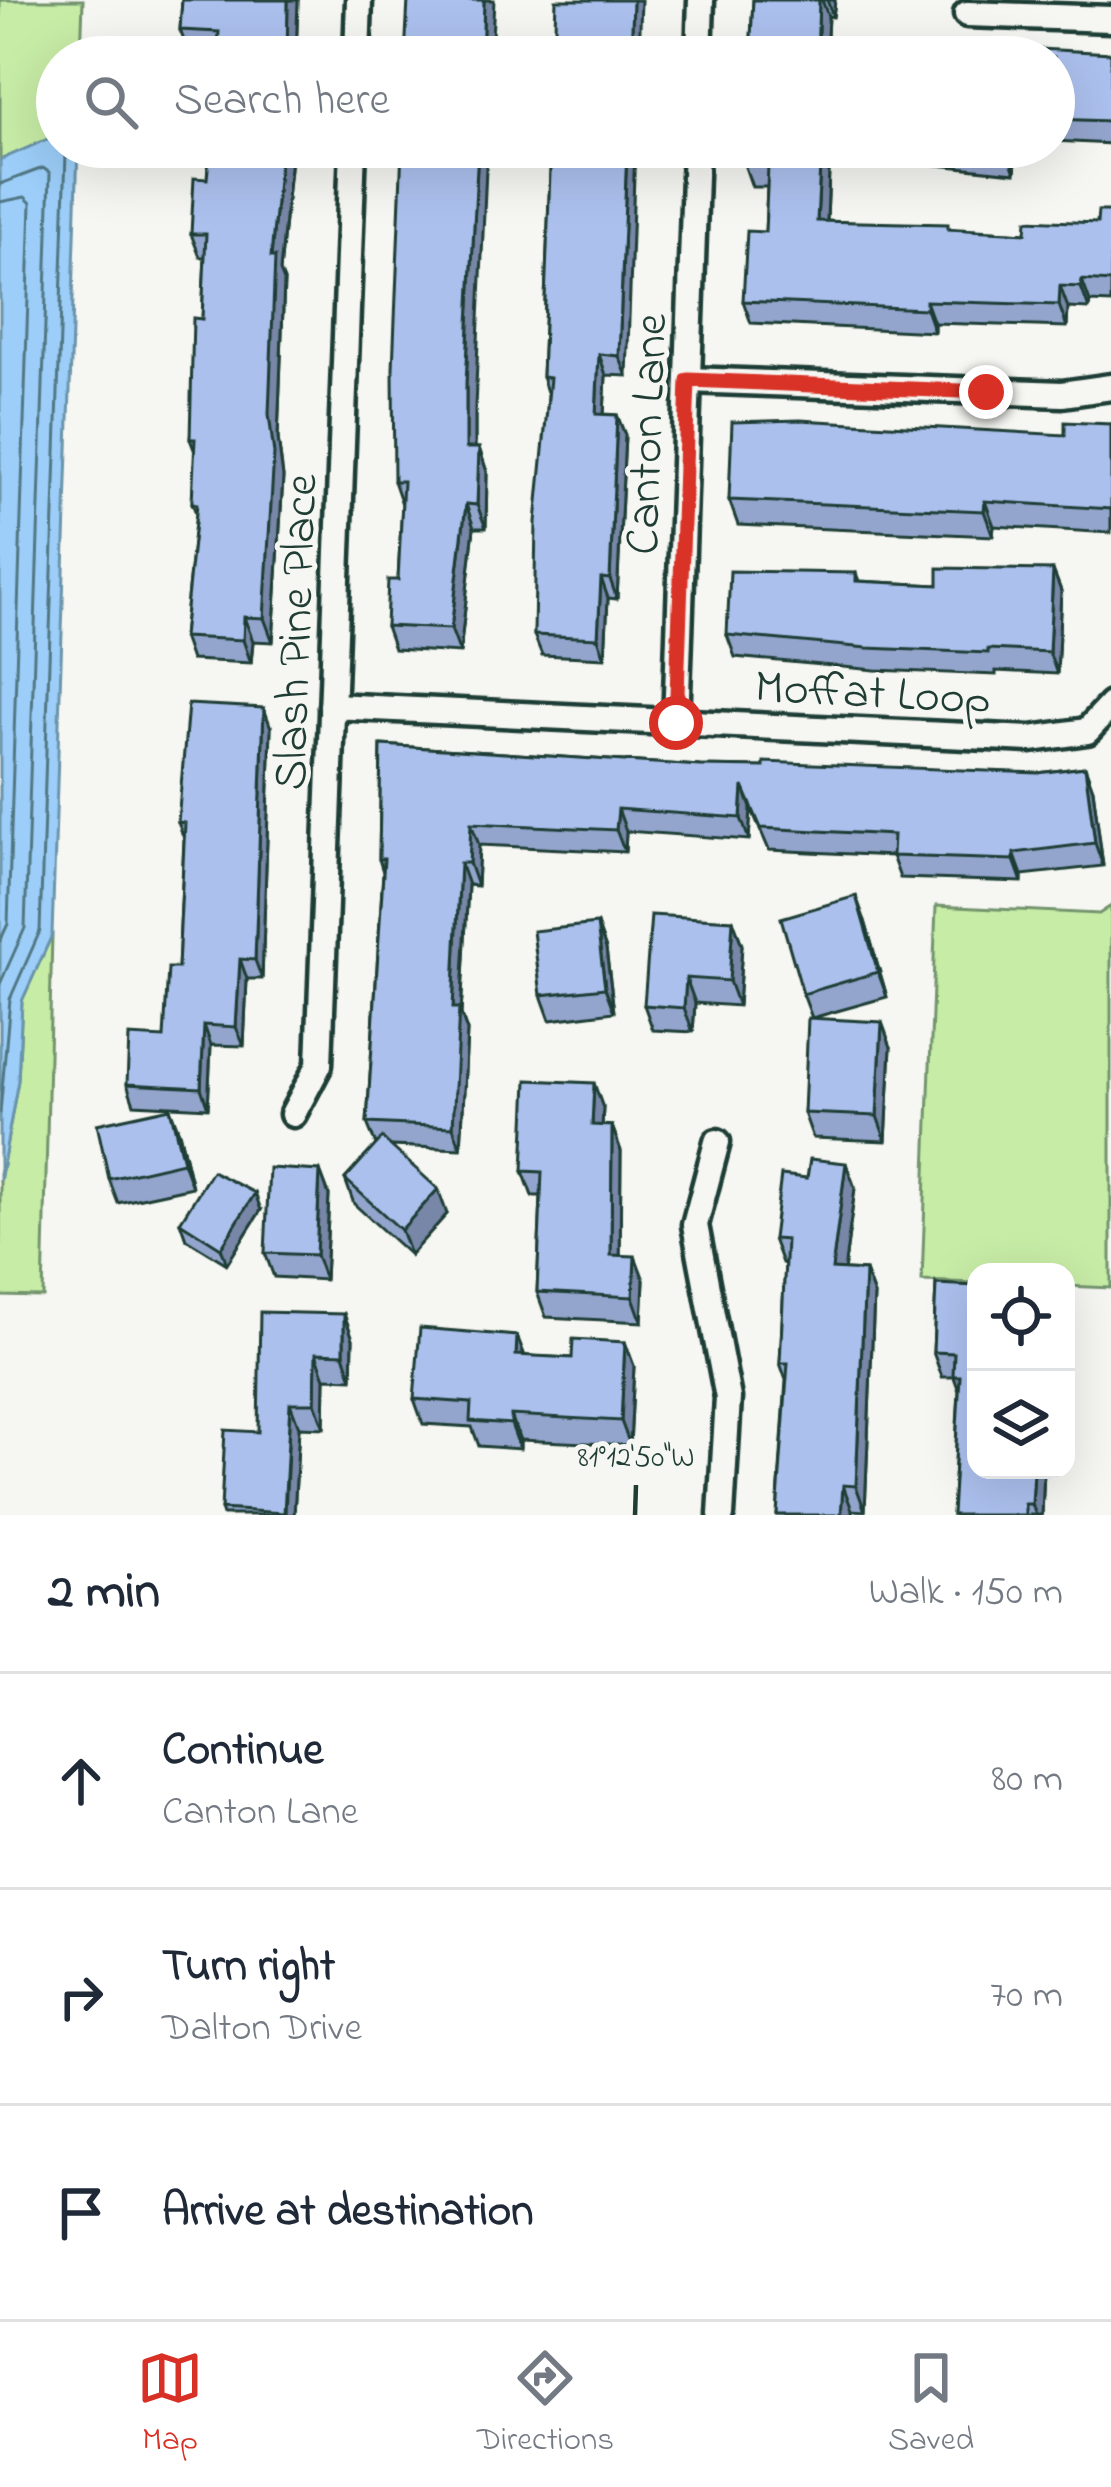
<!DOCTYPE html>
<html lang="en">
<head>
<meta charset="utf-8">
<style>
	body { margin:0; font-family:"Indie Flower",sans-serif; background:#f6f6f7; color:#1f2937 }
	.controls { position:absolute; right:36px; bottom:36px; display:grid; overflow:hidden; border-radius:24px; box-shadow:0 12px 48px #0002 }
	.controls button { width:108px; height:108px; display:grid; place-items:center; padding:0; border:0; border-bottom:3px solid #e0e1e3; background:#fff; color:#1f2937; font:60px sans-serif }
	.stop { position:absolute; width:36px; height:36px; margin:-27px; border:9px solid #d93025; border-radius:50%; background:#fff }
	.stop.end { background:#d93025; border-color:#fff; box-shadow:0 3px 12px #0008 }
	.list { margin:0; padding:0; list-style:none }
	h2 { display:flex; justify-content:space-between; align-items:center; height:156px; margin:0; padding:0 48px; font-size:51px }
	h2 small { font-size:39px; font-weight:400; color:#747a83 }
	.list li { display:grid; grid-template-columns:78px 1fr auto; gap:36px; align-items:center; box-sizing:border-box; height:216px; padding:0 48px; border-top:3px solid #e0e1e3 }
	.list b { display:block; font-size:45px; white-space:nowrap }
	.list p { margin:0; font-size:39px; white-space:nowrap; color:#747a83 }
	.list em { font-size:39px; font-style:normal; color:#747a83 }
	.icon { flex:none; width:66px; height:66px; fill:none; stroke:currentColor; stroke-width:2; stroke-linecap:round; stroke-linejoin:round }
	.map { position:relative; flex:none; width:1111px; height:1515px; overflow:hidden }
	.search { position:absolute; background:#fff; box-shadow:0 12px 48px #0002; left:36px; right:36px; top:36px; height:132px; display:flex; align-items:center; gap:30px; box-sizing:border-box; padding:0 42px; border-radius:66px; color:#747a83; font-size:45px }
	.sheet { height:804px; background:#fff }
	nav { display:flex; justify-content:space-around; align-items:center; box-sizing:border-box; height:168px; border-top:3px solid #e0e1e3; background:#fff; font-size:33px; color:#747a83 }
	nav a { display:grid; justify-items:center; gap:6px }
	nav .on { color:#d93025 }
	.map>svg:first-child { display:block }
	.green { fill:#c7eca6; stroke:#73946d; stroke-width:3 }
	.water { fill:#9ccef9; stroke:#6a94aa; stroke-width:3 }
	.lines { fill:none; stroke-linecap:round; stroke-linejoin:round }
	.shore { stroke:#517783; stroke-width:3 }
	.street-casing { stroke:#1f3d34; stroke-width:33 }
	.street { stroke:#f6f6f2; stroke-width:24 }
	.wall { fill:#94a5cd; stroke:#1f3d34; stroke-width:3 }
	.shaded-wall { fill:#7886a7; stroke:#1f3d34; stroke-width:3 }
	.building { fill:#acc0ee; stroke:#1f3d34; stroke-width:3 }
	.route { stroke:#d93025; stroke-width:15 }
	.ticks { fill:none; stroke:#1f3d34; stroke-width:4.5 }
	.labels { text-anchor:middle; stroke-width:10; stroke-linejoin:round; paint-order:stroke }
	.street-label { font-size:48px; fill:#1f3d34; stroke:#f6f6f2 }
	.ticks-label { font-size:30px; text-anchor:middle; fill:#1f3d34; stroke:#f6f6f2; stroke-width:10; stroke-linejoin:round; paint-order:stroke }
</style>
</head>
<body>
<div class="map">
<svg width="1111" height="1515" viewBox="0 0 1111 1515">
	<rect width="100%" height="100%" fill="#f6f6f2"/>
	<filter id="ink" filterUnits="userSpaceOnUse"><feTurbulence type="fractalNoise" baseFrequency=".00833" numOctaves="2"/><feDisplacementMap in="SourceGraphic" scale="24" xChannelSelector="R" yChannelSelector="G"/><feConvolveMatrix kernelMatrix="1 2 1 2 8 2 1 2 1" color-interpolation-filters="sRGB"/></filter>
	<g filter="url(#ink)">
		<!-- green -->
		<g class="green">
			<path d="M0 0H83L81 57H57V135L0 160Z"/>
			<path d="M936 906 1099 914 1111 906V1288L1066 1286V1272H976V1283L922 1281Z"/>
			<path d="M52 935 43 1297 0 1296V1181L18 1080 22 1001Z"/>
		</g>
		<!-- water -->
		<path class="water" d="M57 135V147H78L52 935 22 1001 18 1080 0 1181V160Z"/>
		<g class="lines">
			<!-- shore -->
			<g class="shore">
				<path d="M0 184 43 168 50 173 25 928 0 984"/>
				<path d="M0 202 25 197 31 203 8 924 0 941"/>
				<path d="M0 1113 10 999 40 931 66 153 60 147"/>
			</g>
			<defs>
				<g id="street">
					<path d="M967 14 1111 19"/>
					<path d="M357 57 359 0"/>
					<path d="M699 57 701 0"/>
					<path d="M688 380 1062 394 1111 387"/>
					<path d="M332 706 1031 739 1087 731 1111 705"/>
					<path d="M676 723 696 147"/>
					<path d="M293 1114 319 1065 353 147"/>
					<path d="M717 1142 695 1225 728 1398 721 1515"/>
				</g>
			</defs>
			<!-- street casing -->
			<use href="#street" class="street-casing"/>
			<!-- street -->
			<use href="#street" class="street"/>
		</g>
		<!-- wall -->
		<g class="wall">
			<path d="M182 0H298L296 57H217V55L189 54 180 30Z"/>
			<path d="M753 0H835L833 17 828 16 826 57H750Z"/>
			<path d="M1111 53V144L1054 141V57Z"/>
			<path d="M210 147H292L280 271 284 281 278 438 283 477 273 642 253 641 251 663 191 660 183 637 196 513 192 503 195 452 190 439 202 319 205 257H200L191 234 207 179Z"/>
			<path d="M551 147 627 376 606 375 604 414 617 415 625 435 617 599 608 598 605 658 542 655 534 635 548 395 542 377Z"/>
			<path d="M745 147H830L827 221 1026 233 1097 223 1111 211V303L1090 302 1089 309 1068 308 1067 327 934 323V332L751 323 743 301 765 232 767 187H752L744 164Z"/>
			<path d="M877 147H1017L1015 173 881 159Z"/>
			<path d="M475 407V448H479L487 472 486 528H474L460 653 394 649 386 626 398 580 402 504 394 481Z"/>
			<path d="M1111 424V533L994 526 993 536 738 525 729 500 1065 435Z"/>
			<path d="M1053 570 1061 591 1057 674 996 671V675L875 670 735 657 727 635 856 573 859 581 938 585Z"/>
			<path d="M271 728 262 979H247L244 1046 211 1045 208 1108 134 1104 127 1084 164 1038 178 968 184 839 178 822Z"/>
			<path d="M381 745 700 766 1038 773 1085 767 1093 789 1103 866 1022 875V882L900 878 892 856 769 850 751 808 749 840 626 831 625 852 479 845 477 886 468 885 461 1014 467 1031 461 1149 390 1146 447 1214 410 1255 354 1204 345 1179 376 1145 367 1123 383 872 379 859Z"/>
			<path d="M733 920 742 945 738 1006 695 1003 693 1032 653 1030 644 1005Z"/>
			<path d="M865 921 887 997 812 1018 891 1047 886 1141 813 1138 804 1113 812 1018 803 994Z"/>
			<path d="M597 924 606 949 614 1012 550 1020 541 995Z"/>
			<path d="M603 1108 602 1125 612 1126 621 1151 620 1255 644 1280 642 1322 546 1317 537 1292 541 1196H532L523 1171Z"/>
			<path d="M179 1132 192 1187 118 1203 109 1179Z"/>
			<path d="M320 1171 329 1195 325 1280 274 1277 265 1253Z"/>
			<path d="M855 1188 844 1270 865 1271 874 1295 865 1511 852 1510V1515H777L786 1380 780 1363 785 1264 782 1263 773 1239Z"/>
			<path d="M261 1210 227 1264 186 1239 180 1222Z"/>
			<path d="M936 1284 1044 1470 1042 1515H952L959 1391 954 1377H942L933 1352Z"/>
			<path d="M344 1314 353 1339 352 1379 325 1378 324 1428 299 1427 294 1515H223L221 1509 258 1432Z"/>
			<path d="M517 1336 525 1356 572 1358 625 1342 634 1366 630 1445 520 1440V1449L479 1446 472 1427 423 1424 414 1399Z"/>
		</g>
		<!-- shaded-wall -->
		<g class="shaded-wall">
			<path d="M288 0H298L296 57H287Z"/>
			<path d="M484 0H494L491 57H482Z"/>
			<path d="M633 0H641L639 57H631Z"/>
			<path d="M819 0H822L828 16 826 57H817Z"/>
			<path d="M827 0H835L833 17Z"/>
			<path d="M281 147H292L280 271 284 281 278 438 283 477 273 642 264 618 271 257Z"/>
			<path d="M478 147H487L475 407V472L466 448V383Z"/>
			<path d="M627 147H635L627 376 619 356Z"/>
			<path d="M821 147H830L826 243 817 221Z"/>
			<path d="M1007 147H1017L1015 173 1007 150Z"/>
			<path d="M1082 280 1090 302 1089 309 1081 287Z"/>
			<path d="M1060 286 1068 308 1067 327 1059 305Z"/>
			<path d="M926 301 934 323V332L926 309Z"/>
			<path d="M599 354 606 375 603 434 596 414Z"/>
			<path d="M617 415 625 435 617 599 610 579Z"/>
			<path d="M479 448 487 472 486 528 477 505Z"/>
			<path d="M985 501 994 526 993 536 984 511Z"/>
			<path d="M466 504 474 528 460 653 451 629Z"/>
			<path d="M1053 570 1061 591 1057 674 1049 652Z"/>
			<path d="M601 578 608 598 605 658 598 638Z"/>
			<path d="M244 617 253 641 251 663 243 640Z"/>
			<path d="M264 708 271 728 262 979 255 960Z"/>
			<path d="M1085 767 1093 789 1103 866 1095 843Z"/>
			<path d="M743 786 751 808 749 840 741 818Z"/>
			<path d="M618 809 626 831 625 852 616 830Z"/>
			<path d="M471 823 479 845 477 886 469 863Z"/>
			<path d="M1014 853 1022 875V882L1014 860Z"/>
			<path d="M460 863 468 885 461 1014 467 1031 461 1149 453 1127V1008Z"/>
			<path d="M856 896 865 921 887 997 878 972Z"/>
			<path d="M733 920 742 945 738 1006 729 981Z"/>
			<path d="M597 924 606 949 614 1012 605 988Z"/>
			<path d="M240 959 247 979 244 1046 236 1027Z"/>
			<path d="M686 978 695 1003 693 1032 684 1008Z"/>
			<path d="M882 1022 891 1047 886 1141 877 1116Z"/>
			<path d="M204 1025 211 1045 208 1108 201 1088Z"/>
			<path d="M594 1083 603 1108 601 1149 592 1125Z"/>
			<path d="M170 1108 179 1132 192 1187 183 1162Z"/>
			<path d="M612 1126 621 1151 620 1279 611 1255Z"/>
			<path d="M846 1163 855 1188 841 1294 832 1269Z"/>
			<path d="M320 1171 329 1195 325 1280 316 1255Z"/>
			<path d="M438 1189 447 1214 410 1255 401 1230Z"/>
			<path d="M255 1193 261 1210 227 1264 221 1248Z"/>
			<path d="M635 1256 644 1280 642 1322 633 1297Z"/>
			<path d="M865 1271 874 1295 865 1511 856 1486Z"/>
			<path d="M344 1314 353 1339 352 1379 344 1354Z"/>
			<path d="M517 1336 526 1360 516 1355Z"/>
			<path d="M625 1342 634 1366 630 1445 621 1421Z"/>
			<path d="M316 1353 325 1378 324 1428 315 1403Z"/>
			<path d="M290 1403 299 1427 294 1515H285Z"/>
			<path d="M511 1415 520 1440V1449L511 1424Z"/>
			<path d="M1034 1470H1044L1042 1515H1036L1032 1504Z"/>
			<path d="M843 1485 852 1510V1515H841Z"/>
		</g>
		<!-- building -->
		<g class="building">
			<path d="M182 0H288L287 57H217L219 32 180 30Z"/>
			<path d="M408 0H484L482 57H405Z"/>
			<path d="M556 0H633L631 57H554Z"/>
			<path d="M753 0H819L817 57H750Z"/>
			<path d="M1039 49 1111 53V130H1108V121L1054 119V57H1038Z"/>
			<path d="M210 147H281L271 257H275L269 414 274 454 264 618 244 617 243 640 183 637 197 504 192 503 195 439H190L193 318 202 319 206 234H191L194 178 207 179Z"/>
			<path d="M402 147H478L466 383V448H479L477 505 466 504 451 629 386 626 388 580H398L403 481H394L393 369Z"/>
			<path d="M551 147H627L619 356 599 354 596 414 617 415 610 579 601 578 598 638 534 635 536 522 550 378 542 377Z"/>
			<path d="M745 147H821L817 221 948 224V229L1026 233 1027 220 1097 223 1098 211H1111V282L1082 280 1081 287 1060 286 1059 305 926 301V309L743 301 747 231 765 232 768 166 744 164Z"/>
			<path d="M975 147H1007V150Z"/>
			<path d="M800 420 1065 435V422L1111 424V509L985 501 984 511 729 500 732 422Z"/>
			<path d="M938 568 1053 570 1049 652 988 649V653L867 648 727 635 730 571 856 573V581L938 585Z"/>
			<path d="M188 704 264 708 255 960 240 959 236 1027 204 1025 201 1088 127 1084 129 1036 164 1038 168 968H178L185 823 178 822Z"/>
			<path d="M381 745 700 766 764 767V762L1038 773 1085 767 1095 843 1014 853V860L892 856 893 835 761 828 743 786 741 818 618 809 616 830 471 823 469 863H460L453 1008H459L453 1127 367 1123 384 859H379Z"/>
			<path d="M856 896 878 972 803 994 781 918Z"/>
			<path d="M651 915 733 920 729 981 686 978 684 1008 644 1005Z"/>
			<path d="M597 924 605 988 541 995 533 931Z"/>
			<path d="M808 1018 882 1022 877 1116 804 1113Z"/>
			<path d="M527 1080 594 1083 592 1125 612 1126 611 1255 635 1256 633 1297 537 1292 542 1172 523 1171Z"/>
			<path d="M170 1108 183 1162 109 1179 97 1124Z"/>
			<path d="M382 1138 438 1189 401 1230 345 1179Z"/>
			<path d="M810 1159 846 1163 832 1269 865 1271 856 1486 843 1485 841 1515H777L788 1363H780L786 1240 773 1239 781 1175 807 1178Z"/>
			<path d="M269 1168 320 1171 316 1255 265 1253Z"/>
			<path d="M212 1171 255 1193 221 1248 180 1222Z"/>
			<path d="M936 1284 976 1286V1470H1034L1032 1504H1025V1515H952L960 1376H953L954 1353 933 1352Z"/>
			<path d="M260 1312 344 1314V1354L316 1353 315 1403H290L284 1513 221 1509 225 1430 258 1432Z"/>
			<path d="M420 1328 517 1336 516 1355 572 1358 573 1339 625 1342 621 1421 511 1415V1424L470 1421 471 1403 414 1399Z"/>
		</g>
	</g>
	<g class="lines" filter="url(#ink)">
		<!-- route -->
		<path class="route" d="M676 723 688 380 986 392"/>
	</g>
	<!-- ticks -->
	<path class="ticks" d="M635 1515 636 1485"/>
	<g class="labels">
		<!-- street labels -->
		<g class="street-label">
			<text transform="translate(644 434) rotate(-88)" y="17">Canton Lane</text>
			<text transform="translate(293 632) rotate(-88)" y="17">Slash Pine Place</text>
			<text transform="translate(873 690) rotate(3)" y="17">Moffat Loop</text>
		</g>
	</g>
	<g class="ticks-label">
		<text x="636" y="1466">81°12'50"W</text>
	</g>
</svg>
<div class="controls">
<button><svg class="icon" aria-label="locate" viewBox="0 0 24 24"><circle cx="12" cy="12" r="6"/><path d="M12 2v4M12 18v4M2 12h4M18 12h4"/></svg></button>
<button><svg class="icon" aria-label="layers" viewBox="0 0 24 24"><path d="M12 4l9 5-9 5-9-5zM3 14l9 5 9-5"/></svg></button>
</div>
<div class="stop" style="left:676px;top:723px"></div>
<div class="stop end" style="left:986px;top:392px"></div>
<div class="search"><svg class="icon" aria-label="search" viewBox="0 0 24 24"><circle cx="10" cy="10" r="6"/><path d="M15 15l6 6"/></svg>Search here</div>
</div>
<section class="sheet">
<h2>2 min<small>Walk · 150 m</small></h2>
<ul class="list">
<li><svg class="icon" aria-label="ahead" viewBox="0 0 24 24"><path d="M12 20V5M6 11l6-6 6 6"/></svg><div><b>Continue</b><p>Canton Lane</p></div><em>80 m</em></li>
<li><svg class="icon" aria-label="right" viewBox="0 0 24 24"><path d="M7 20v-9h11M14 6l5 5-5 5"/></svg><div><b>Turn right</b><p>Dalton Drive</p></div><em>70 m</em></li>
<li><svg class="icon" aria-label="arrive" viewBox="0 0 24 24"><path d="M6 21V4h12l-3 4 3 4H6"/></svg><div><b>Arrive at destination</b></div></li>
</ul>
</section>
<nav>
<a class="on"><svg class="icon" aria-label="map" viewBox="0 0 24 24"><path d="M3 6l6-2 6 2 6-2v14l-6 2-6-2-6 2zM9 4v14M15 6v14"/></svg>Map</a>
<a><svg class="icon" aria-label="directions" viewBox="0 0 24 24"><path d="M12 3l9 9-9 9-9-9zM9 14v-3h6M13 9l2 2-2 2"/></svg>Directions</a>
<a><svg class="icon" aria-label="saved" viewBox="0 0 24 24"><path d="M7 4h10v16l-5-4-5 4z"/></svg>Saved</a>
</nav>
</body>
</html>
